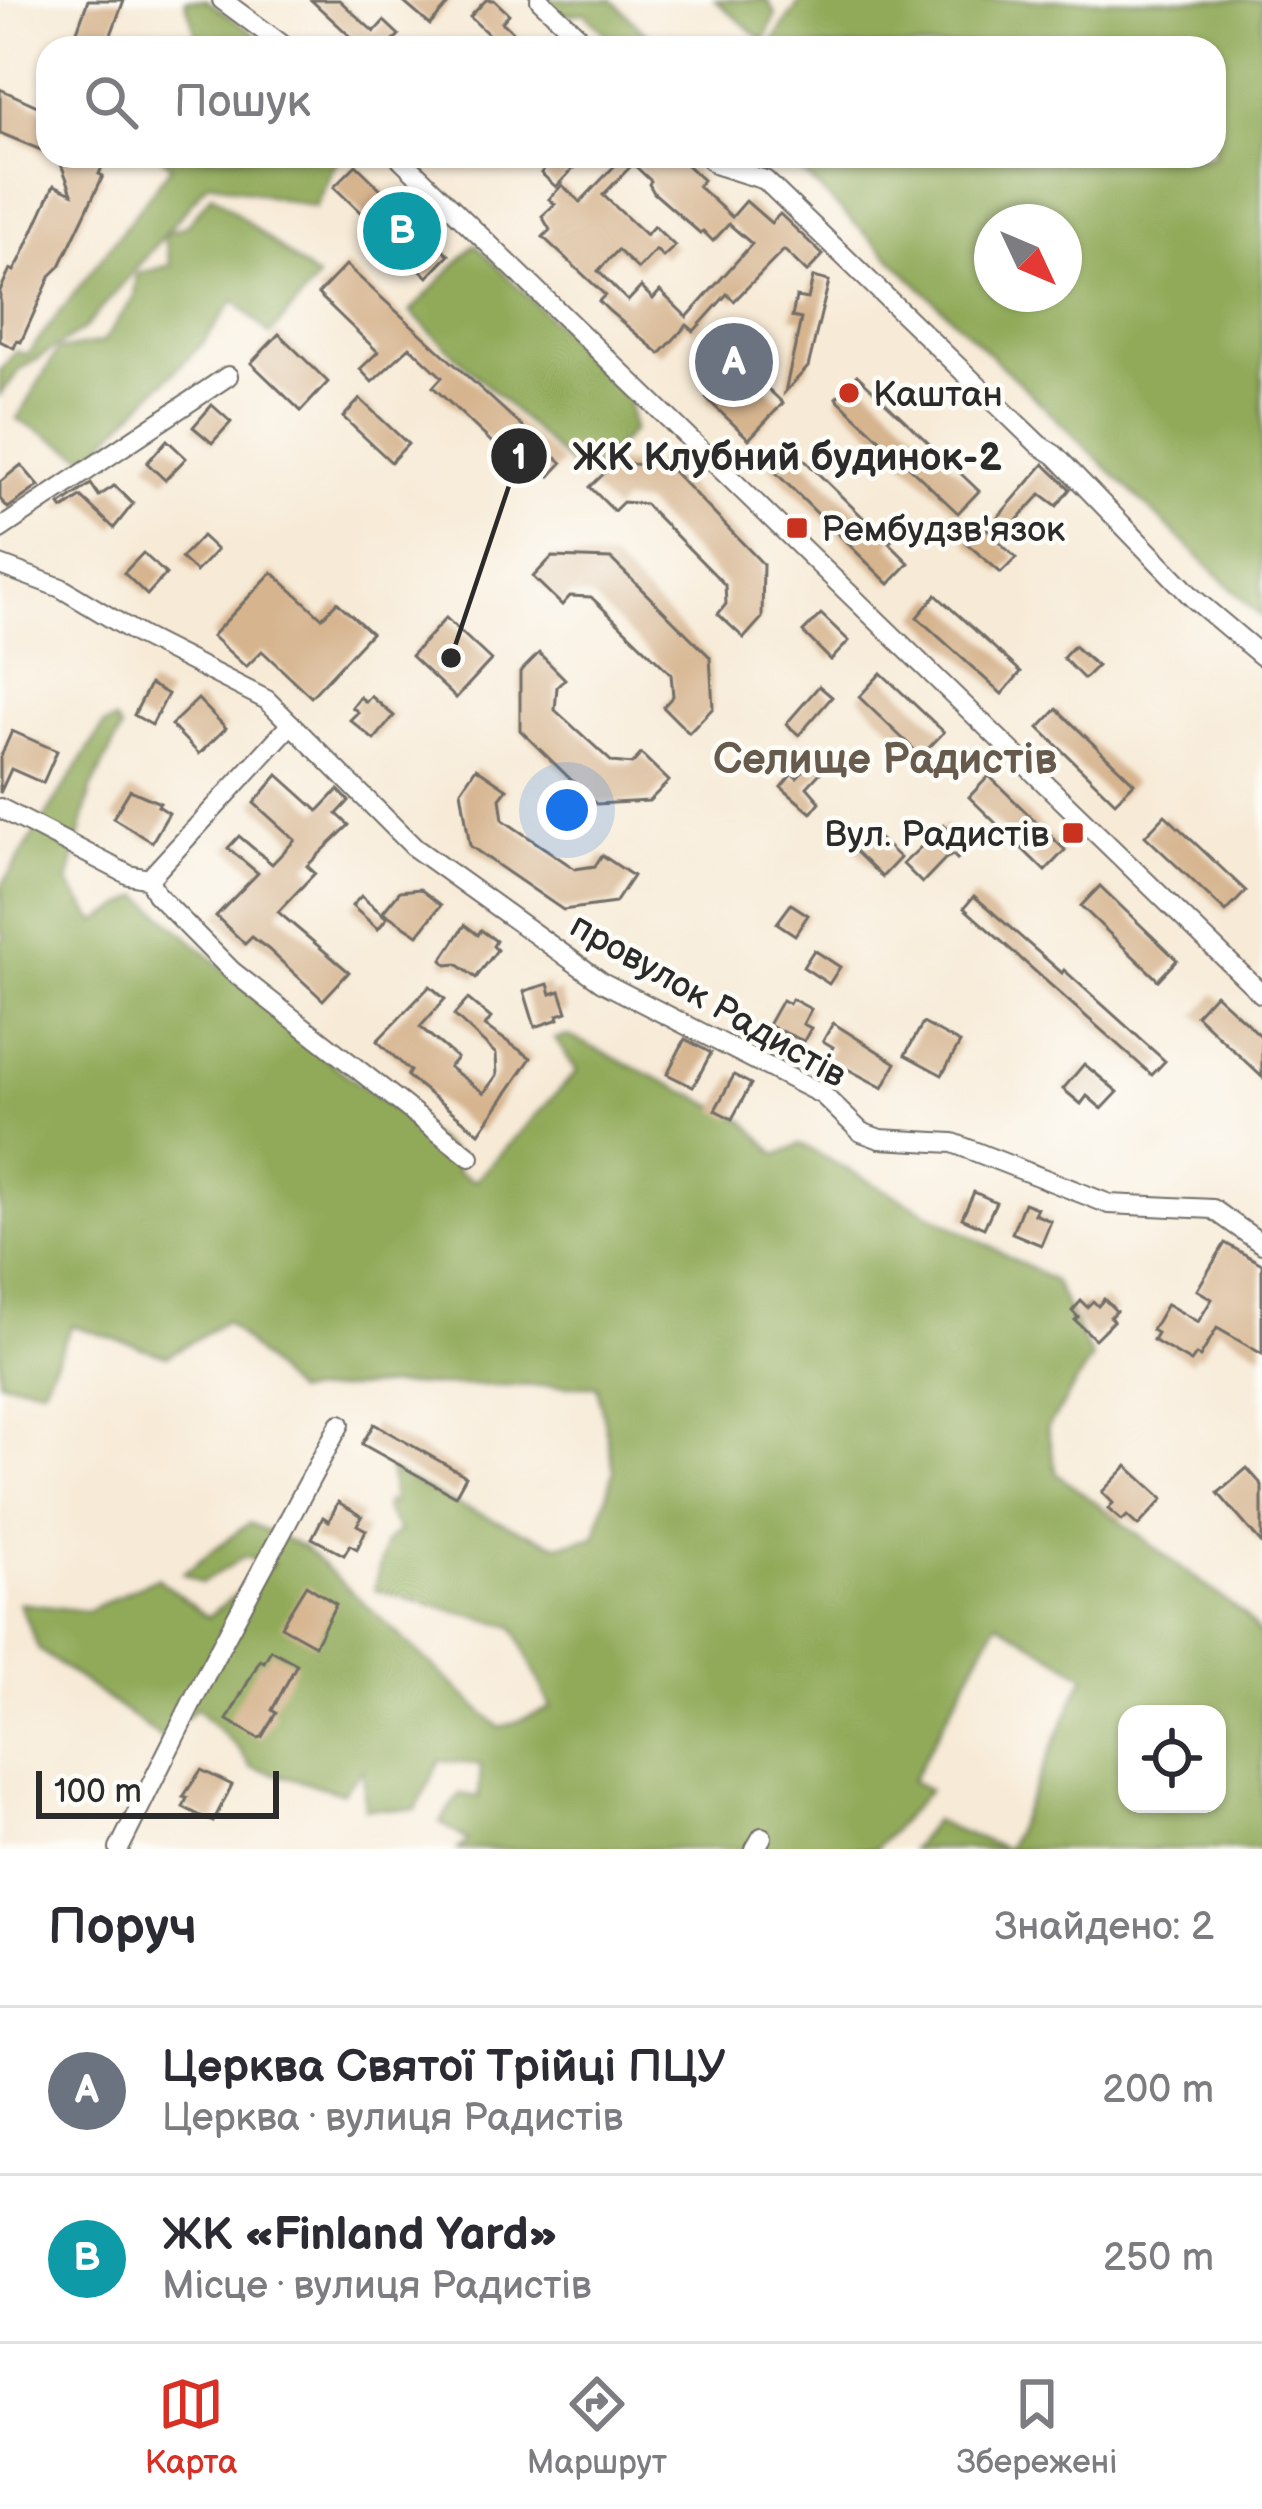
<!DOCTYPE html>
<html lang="uk">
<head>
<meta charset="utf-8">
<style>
	body { margin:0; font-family:"Balsamiq Sans",sans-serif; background:#f2f2f3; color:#2b2b33 }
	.controls { position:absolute; right:36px; bottom:36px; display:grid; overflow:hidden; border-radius:24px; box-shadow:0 3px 9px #0004 }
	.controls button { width:108px; height:108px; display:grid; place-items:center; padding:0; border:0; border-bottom:3px solid #e1e1e2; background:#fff; color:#2b2b33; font:60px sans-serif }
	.compass { position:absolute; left:974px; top:204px; width:108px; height:108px; border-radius:50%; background:#fff; box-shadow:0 3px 9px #0004; rotate:134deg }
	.scale { position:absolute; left:36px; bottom:30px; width:243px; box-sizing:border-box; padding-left:12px; border:6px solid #2b2b2b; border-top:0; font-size:33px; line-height:42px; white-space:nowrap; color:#2b2b2b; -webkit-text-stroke:9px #fdfcf7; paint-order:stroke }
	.you { position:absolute; left:567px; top:810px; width:42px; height:42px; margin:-30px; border:9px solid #fff; border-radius:50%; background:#1a73e8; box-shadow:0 0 0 18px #1a73e833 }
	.badge { display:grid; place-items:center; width:78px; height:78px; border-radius:50%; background:#d93025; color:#fff; font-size:39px; font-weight:700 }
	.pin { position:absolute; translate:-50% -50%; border:6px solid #fff; box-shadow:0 3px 12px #0006 }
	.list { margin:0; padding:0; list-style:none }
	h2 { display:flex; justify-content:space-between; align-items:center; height:156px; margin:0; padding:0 48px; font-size:51px }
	h2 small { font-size:39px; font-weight:400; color:#7c7c81 }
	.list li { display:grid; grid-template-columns:78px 1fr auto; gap:36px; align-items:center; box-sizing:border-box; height:168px; padding:0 48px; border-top:3px solid #e1e1e2 }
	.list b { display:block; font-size:45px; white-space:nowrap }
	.list p { margin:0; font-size:39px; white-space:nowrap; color:#7c7c81 }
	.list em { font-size:39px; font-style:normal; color:#7c7c81 }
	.icon { flex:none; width:66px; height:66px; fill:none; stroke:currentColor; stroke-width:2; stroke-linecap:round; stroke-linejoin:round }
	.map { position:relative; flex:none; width:1262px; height:1849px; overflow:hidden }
	.search { position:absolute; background:#fff; box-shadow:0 3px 9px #0004; left:36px; right:36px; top:36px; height:132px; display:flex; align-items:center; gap:30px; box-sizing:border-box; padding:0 42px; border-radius:36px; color:#7c7c81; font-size:45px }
	.sheet { height:492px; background:#fff }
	nav { display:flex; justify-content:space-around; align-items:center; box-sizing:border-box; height:168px; border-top:3px solid #e1e1e2; background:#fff; font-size:33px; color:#7c7c81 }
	nav a { display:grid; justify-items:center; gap:6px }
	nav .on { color:#d93025 }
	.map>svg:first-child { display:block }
	.forest { fill:#91aa5a; stroke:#5e6a42; stroke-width:3; fill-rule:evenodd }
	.building { fill:#d6b48e; fill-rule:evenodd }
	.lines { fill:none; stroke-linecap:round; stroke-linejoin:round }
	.street-casing { stroke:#726e67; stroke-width:22 }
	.street { stroke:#fff; stroke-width:18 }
	.poi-dot { fill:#c8321e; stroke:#fdfcf7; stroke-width:4.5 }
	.labels { text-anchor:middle; stroke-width:9; stroke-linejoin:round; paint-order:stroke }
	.poi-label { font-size:36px; fill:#2b2b2b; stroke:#fdfcf7; text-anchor:start }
	.street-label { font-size:36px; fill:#2b2b2b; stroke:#fdfcf7 }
	.quarter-label { font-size:42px; font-weight:bold; fill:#675b4e; stroke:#fdfcf7 }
	.leader { fill:none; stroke:#2b2b2b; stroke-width:4.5 }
	.callout-dot { fill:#2b2b2b; stroke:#fdfcf7; stroke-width:4.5 }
	.mark-label { font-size:36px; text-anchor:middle; font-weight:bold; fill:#fff }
	.callout-label { font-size:39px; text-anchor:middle; font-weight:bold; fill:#2b2b2b; stroke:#fdfcf7; stroke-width:9; stroke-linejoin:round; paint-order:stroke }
</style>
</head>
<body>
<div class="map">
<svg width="1262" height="1849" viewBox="0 0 1262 1849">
	<rect width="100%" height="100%" fill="#fdfcf7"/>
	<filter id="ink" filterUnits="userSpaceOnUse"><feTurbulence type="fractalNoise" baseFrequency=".00833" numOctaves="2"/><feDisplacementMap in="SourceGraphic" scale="24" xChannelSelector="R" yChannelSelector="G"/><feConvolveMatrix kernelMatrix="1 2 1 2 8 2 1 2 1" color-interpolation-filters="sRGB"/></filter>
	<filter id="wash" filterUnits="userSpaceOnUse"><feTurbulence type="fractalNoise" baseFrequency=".004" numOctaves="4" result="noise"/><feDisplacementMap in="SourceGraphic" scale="48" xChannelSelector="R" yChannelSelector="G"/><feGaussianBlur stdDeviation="2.7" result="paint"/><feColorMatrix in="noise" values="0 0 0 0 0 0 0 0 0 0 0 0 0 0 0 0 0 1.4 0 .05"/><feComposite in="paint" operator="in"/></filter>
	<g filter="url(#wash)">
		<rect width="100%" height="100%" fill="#f7ead6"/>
		<!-- forest -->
		<g class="forest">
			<path d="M185 0H206L274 48H195V30Z"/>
			<path d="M546 0H612L661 48H620L585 13 562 15Z"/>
			<path d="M715 0H767L776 14 764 41Z"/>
			<path d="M801 0H1262V618L785 156H1214V48H768ZM992 222H1064V294H992Z"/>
			<path d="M160 156H339L315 207 209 182 164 235 187 225 212 194 318 279 270 335 234 300 205 341 88 458 17 419 58 350 103 342 134 297 137 274 171 265 164 236 83 330 21 369 0 395V371L16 351 27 355 171 167Z"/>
			<path d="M475 244 628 396 633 431 583 477 410 312Z"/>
			<path d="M115 721 121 730 91 789 68 883 96 922 141 896 336 1067 457 1155V1172L475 1181 577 1071 555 1039 569 1036 744 1120 777 1155 800 1144 1054 1281 1092 1358 1047 1429 1057 1474 1246 1616 1262 1637V1849H1007L1085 1675 997 1622 912 1781 929 1790 876 1849H458L468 1841 440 1822 460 1794 479 1797 481 1765 440 1760 416 1810 365 1808 363 1769 342 1793 251 1767 239 1749 196 1708 163 1739 39 1650 19 1603 86 1611 157 1578 208 1617 273 1564 244 1557 202 1583 183 1573 249 1523 303 1547 500 1728 551 1708 514 1627 374 1589 386 1542 399 1531 384 1508 386 1502 393 1505 390 1470 451 1502 557 1545 595 1537 614 1471 597 1386 393 1385 294 1393 226 1321 167 1356 72 1325 43 1387 0 1381V941L5 937 0 929 2 885 104 725ZM1127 1714H1217V1804H1127Z"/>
			<path d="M934 1821 1006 1849H911Z"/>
		</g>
		<g id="blocks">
			<!-- building -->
			<g class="building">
				<path d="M88 0H124L106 48H89L77 31Z"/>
				<path d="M311 0H339L374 32 384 21 399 35 393 41 401 48H363Z"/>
				<path d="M401 0H452L430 25Z"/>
				<path d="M486 0H494L509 14 502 22 531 48H503L470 17Z"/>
				<path d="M0 89 48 111V153L0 133Z"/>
				<path d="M58 156H98L102 167 99 174 103 176 60 266 51 275 21 342 17 341 14 348 0 341V291L10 269 14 271 20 260 54 185 72 193Z"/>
				<path d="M554 156H585L556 187 541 173Z"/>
				<path d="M624 156H677L703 180 698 186 732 217 746 201 771 223 780 214 823 255 807 272 784 250 734 301 727 294 694 331 687 325 660 354 609 311 599 301 605 295 543 237 550 230 542 216 555 204 549 199 562 185 580 202ZM633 164 651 181 649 184 654 193 700 233 703 231 713 241 729 224 752 244 687 317 660 291 653 299 641 287 628 301 598 271 618 250 638 269 656 250 663 257 675 246 654 226 646 235 603 195Z"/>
				<path d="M356 165 449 255 428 277 334 187Z"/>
				<path d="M346 265 562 463 550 476 510 437 499 449 433 387 442 377 410 347 372 382 360 369 378 352 318 294Z"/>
				<path d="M813 277 829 281 808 367 785 392 801 319 792 317 796 297 808 299Z"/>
				<path d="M279 334 328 382 301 411 251 363Z"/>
				<path d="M728 345 747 346 748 370 783 403 749 439 706 398 714 389 706 381 715 373 708 366Z"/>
				<path d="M857 375 979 491 958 513 836 398Z"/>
				<path d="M360 399 408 444 391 462 343 417Z"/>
				<path d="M212 405 231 422 212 443 193 427Z"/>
				<path d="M167 440 186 458 165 480 147 463Z"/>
				<path d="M788 444 879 533 899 513 909 523 889 543 909 563 889 584 768 465Z"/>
				<path d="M615 463 668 466 763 564 762 618 744 638 718 614 726 604 725 585 645 504 623 502 614 511 590 487Z"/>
				<path d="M1044 464 1070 489 1057 506 1041 494 998 541 1016 558 1001 573 965 542 979 525 986 531Z"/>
				<path d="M21 465 39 486 8 508 0 499V482Z"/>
				<path d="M91 484 99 496 114 486 133 504 114 528 81 497 63 509 60 505Z"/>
				<path d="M202 536 217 550 196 572 181 558Z"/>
				<path d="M143 553 166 574 147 595 124 573Z"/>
				<path d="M552 557 611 559 710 657 713 708 689 733 663 707 673 696 671 674 591 597 570 596 562 605 533 577Z"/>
				<path d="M272 572 322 618 337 602 371 633 311 697 262 651 246 667 212 636Z"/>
				<path d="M936 595 1021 672 1002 694 917 617Z"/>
				<path d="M821 614 849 641 831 660 803 632Z"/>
				<path d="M446 618 491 660 456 698 411 656Z"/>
				<path d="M1074 646 1097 666 1084 679 1063 658Z"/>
				<path d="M539 653 565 679 557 687 555 710 612 762 632 764 641 754 669 781 649 801 596 804 520 730V672Z"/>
				<path d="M881 673 944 732 921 756 859 697Z"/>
				<path d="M150 684 168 694 152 725 134 715Z"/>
				<path d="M819 686 832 697 799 735 786 724Z"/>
				<path d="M371 696 394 716 374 740 350 720 358 712 352 707 360 697 366 702Z"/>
				<path d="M198 699 226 728 199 754 171 725Z"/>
				<path d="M1057 709 1134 783 1115 802 1039 728Z"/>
				<path d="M12 731 57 751 43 783 11 769 0 793V758Z"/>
				<path d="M821 752 831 761 807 787 820 802 811 813 781 787 792 774 797 778Z"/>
				<path d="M476 768 507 789 500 798 503 820 575 869 595 866 602 855 633 876 615 903 563 910 470 846 461 790Z"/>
				<path d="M278 775 318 811 338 790 349 801 337 814 349 825 307 866 315 873 278 912 349 972 323 1000 268 949 252 937 245 944 216 916 258 873 228 848 239 836 272 864 295 840 254 803Z"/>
				<path d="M989 776 1065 850 1045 871 969 797Z"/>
				<path d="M130 790 160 803 158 806 169 813 152 842 113 818Z"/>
				<path d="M1165 815 1246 891 1226 912 1145 836Z"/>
				<path d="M944 825 970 845 957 859 953 855 945 859 922 883 903 864Z"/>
				<path d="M870 830 900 858 882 877 852 848Z"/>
				<path d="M1100 886 1177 960 1158 980 1081 906Z"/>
				<path d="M420 889 441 905 418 935 383 912 400 891Z"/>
				<path d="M361 896 387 918 378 929 352 906Z"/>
				<path d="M974 896 1062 973 1064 970 1165 1061 1152 1075 964 908Z"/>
				<path d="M791 904 808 915 795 935 777 923Z"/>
				<path d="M465 925 478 935 481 930 496 941 493 946 497 950 476 978 457 964 447 965 442 960Z"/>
				<path d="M814 950 840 967 829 984 803 967Z"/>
				<path d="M548 984 551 994 560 991 567 1012 558 1015 559 1019 535 1027 524 991Z"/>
				<path d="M430 986 445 999 420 1027 457 1058 449 1067 484 1093 497 1075 496 1054 454 1015 468 999 491 1018 485 1026 531 1058 479 1133 407 1076 410 1071 377 1041Z"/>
				<path d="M1215 994 1262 1037V1077L1196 1015Z"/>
				<path d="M792 999 811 1009 803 1024 811 1028 804 1041 768 1025 782 1000 789 1004Z"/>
				<path d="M833 1023 896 1063 883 1088 827 1058 833 1047 823 1041Z"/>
				<path d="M923 1023 960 1043 942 1075 905 1055Z"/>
				<path d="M685 1039 711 1053 693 1087 667 1074Z"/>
				<path d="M1084 1064 1118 1092 1102 1109 1087 1096 1081 1104 1063 1089Z"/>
				<path d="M734 1075 751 1084 732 1119 715 1110Z"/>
				<path d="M974 1192 996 1202 984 1228 962 1218Z"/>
				<path d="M1024 1203 1037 1208 1034 1214 1051 1221 1041 1245 1012 1233Z"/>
				<path d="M1225 1243 1262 1264V1354L1217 1328 1200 1357 1196 1355 1191 1362 1153 1340 1157 1333 1152 1330 1167 1304 1198 1322 1212 1299 1197 1290Z"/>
				<path d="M1104 1299 1116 1311 1110 1317 1113 1321 1095 1339 1075 1320 1078 1317 1072 1311 1081 1301 1087 1307 1093 1301 1098 1306Z"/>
				<path d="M374 1424 466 1476 455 1496 362 1444Z"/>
				<path d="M1127 1466 1163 1499 1138 1526 1127 1516 1122 1521 1108 1509 1113 1503 1102 1492Z"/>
				<path d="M1247 1468 1262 1485V1544L1218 1493Z"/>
				<path d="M338 1502 362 1516 357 1525 366 1530 357 1549 350 1545 344 1555 312 1538 323 1517 329 1521Z"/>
				<path d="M306 1585 336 1604 315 1645 281 1626Z"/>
				<path d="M271 1650 297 1664 272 1710 276 1713 262 1737 258 1738 227 1720 260 1660 264 1662Z"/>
				<path d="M201 1770 232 1785 213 1822 183 1807 187 1798 183 1797Z"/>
			</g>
		</g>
	</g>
	<g filter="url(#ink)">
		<use href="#blocks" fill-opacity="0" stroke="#726e67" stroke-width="3"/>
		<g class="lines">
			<defs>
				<g id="street">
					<path d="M222 0 287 48"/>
					<path d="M540 0 591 48"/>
					<path d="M398 156 1262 994"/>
					<path d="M707 156 717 165 765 180 1039 445 1055 455 1193 598 1262 656"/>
					<path d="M0 529 228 376"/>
					<path d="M0 565 61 588 141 636 267 700 415 848 602 982 823 1095 861 1132 880 1139 953 1143 1109 1204 1213 1209 1262 1244"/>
					<path d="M0 808 129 875 149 879"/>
					<path d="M149 879 156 894 232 971 470 1157"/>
					<path d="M149 879 291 724"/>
					<path d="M119 1849 208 1670 340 1424"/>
					<path d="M755 1849 762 1837"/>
				</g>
			</defs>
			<!-- street casing -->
			<use href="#street" class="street-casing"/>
			<!-- street -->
			<use href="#street" class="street"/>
		</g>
	</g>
	<!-- markers -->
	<g class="poi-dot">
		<circle cx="849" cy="393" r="12"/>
		<rect x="785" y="516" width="24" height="24" rx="6"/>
		<rect x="1061" y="821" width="24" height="24" rx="6"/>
	</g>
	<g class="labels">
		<!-- poi labels -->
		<g class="poi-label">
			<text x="873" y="406">Каштан</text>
			<text x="821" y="541">Рембудзв'язок</text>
			<text x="1049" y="846" text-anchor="end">Вул. Радистів</text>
		</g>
		<!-- street labels -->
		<g class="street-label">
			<text transform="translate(709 999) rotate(30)" y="13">провулок Радистів</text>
		</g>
		<!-- quarter labels -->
		<g class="quarter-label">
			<text x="885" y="773">Селище Радистів</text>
		</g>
	</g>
	<!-- callouts -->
	<path class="leader" d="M451 658L519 456"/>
	<g class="callout-dot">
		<circle cx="451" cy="658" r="12"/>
		<circle cx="519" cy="456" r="30"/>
	</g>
	<g class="mark-label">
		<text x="519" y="469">1</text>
	</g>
	<g class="callout-label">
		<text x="787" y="470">ЖК Клубний будинок-2</text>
	</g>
</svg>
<div class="controls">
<button><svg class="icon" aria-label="locate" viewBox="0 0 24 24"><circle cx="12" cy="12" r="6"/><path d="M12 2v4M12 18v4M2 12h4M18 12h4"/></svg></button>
</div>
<svg class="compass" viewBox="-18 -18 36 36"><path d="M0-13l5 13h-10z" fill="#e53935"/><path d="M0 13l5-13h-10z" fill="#7c7c81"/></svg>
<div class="scale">100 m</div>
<div class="you"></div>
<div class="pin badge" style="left:734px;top:362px;background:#6b7280">A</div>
<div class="pin badge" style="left:402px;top:231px;background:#0f9aa8">B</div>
<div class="search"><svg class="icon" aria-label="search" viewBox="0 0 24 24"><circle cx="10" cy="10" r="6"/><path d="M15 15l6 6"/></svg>Пошук</div>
</div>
<section class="sheet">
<h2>Поруч<small>Знайдено: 2</small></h2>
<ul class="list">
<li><span class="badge" style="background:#6b7280">A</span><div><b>Церква Святої Трійці ПЦУ</b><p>Церква · вулиця Радистів</p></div><em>200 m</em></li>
<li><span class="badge" style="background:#0f9aa8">B</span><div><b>ЖК «Finland Yard»</b><p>Місце · вулиця Радистів</p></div><em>250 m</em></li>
</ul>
</section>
<nav>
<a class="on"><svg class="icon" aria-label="map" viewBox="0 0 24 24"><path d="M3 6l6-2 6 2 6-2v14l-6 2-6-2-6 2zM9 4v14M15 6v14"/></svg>Карта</a>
<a><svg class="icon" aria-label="directions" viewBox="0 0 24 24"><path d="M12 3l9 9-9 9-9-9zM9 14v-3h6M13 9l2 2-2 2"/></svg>Маршрут</a>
<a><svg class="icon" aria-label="saved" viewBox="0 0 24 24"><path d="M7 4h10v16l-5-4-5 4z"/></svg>Збережені</a>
</nav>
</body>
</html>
